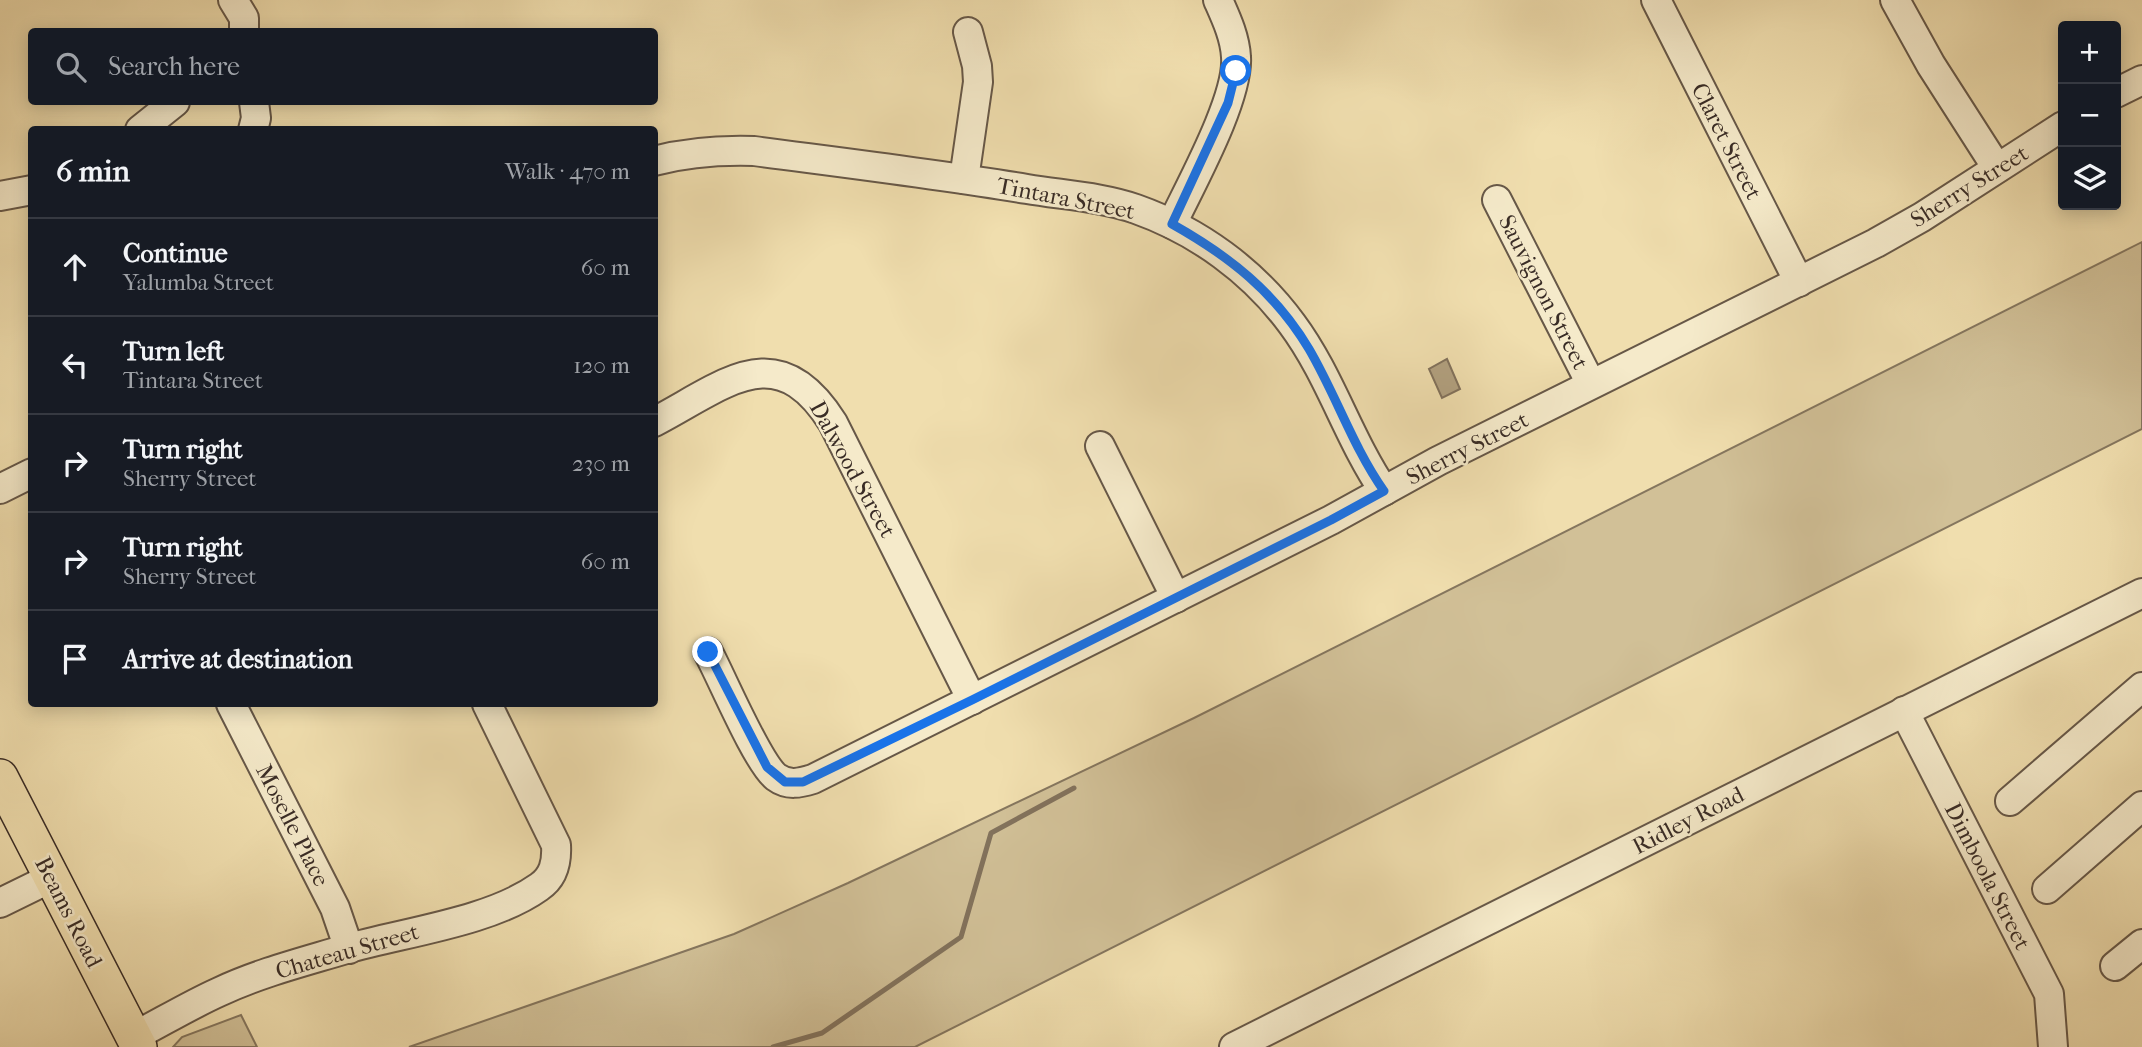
<!DOCTYPE html>
<html lang="en">
<head>
<meta charset="utf-8">
<style>
	body { margin:0; font-family:"IM FELL French Canon",serif; background:#20242c; color:#f1f3f6 }
	.controls { position:absolute; right:21px; top:21px; display:grid; overflow:hidden; border-radius:7px; box-shadow:0 4px 18px #0003 }
	.controls button { width:63px; height:63px; display:grid; place-items:center; padding:0; border:0; border-bottom:2px solid #363941; background:#171b24; color:#f1f3f6; font:35px sans-serif }
	.stop { position:absolute; width:21px; height:21px; margin:-16px; border:5px solid #1a73e8; border-radius:50%; background:#fff }
	.stop.end { background:#1a73e8; border-color:#fff; box-shadow:0 2px 7px #0008 }
	.list { margin:0; padding:0; list-style:none }
	h2 { display:flex; justify-content:space-between; align-items:center; height:91px; margin:0; padding:0 28px; font-size:30px }
	h2 small { font-size:23px; font-weight:400; color:#9ea1a6 }
	.list li { display:grid; grid-template-columns:46px 1fr auto; gap:21px; align-items:center; box-sizing:border-box; height:98px; padding:0 28px; border-top:2px solid #363941 }
	.list b { display:block; font-size:26px; white-space:nowrap }
	.list p { margin:0; font-size:23px; white-space:nowrap; color:#9ea1a6 }
	.list em { font-size:23px; font-style:normal; color:#9ea1a6 }
	.icon { flex:none; width:38px; height:38px; fill:none; stroke:currentColor; stroke-width:2; stroke-linecap:round; stroke-linejoin:round }
	.map { position:relative; flex:none; width:2142px; height:1047px; overflow:hidden }
	.search { position:absolute; background:#171b24; box-shadow:0 4px 18px #0003; left:28px; top:28px; width:630px; height:77px; display:flex; align-items:center; gap:18px; box-sizing:border-box; padding:0 24px; border-radius:7px; color:#9ea1a6; font-size:26px }
	.panel { position:absolute; background:#171b24; box-shadow:0 4px 18px #0003; left:28px; top:126px; width:630px; height:581px; border-radius:7px }
	.map>svg:first-child { display:block }
	.green { fill:#d1c097; stroke:#85765e; stroke-width:2 }
	.water { fill:#b2a180; stroke:#82725c; stroke-width:2 }
	.lines { fill:none; stroke-linecap:round; stroke-linejoin:round }
	.stream { stroke:#82725c; stroke-width:5 }
	.minor-casing { stroke:#675848; stroke-width:32 }
	.major-casing { stroke:#392c26; stroke-width:38 }
	.minor { stroke:#f5eaca; stroke-width:28 }
	.major { stroke:#f0deae; stroke-width:35 }
	.route { stroke:#1a73e8; stroke-width:9 }
	.labels { text-anchor:middle; stroke-width:5; stroke-linejoin:round; paint-order:stroke }
	.street-label { font-size:23px; fill:#392c26; stroke:#f5eaca }
</style>
</head>
<body>
<div class="map">
<svg width="2142" height="1047" viewBox="0 0 2142 1047">
	<rect width="100%" height="100%" fill="#f0deae"/>
	<filter id="stains"><feTurbulence type="fractalNoise" baseFrequency=".00286" numOctaves="4"/><feColorMatrix values="0 0 0 0 .2 0 0 0 0 .09 0 0 0 0 .02 0 0 0 .5 -.17"/></filter>
	<radialGradient id="worn" r=".72"><stop offset=".6" stop-color="#630" stop-opacity="0"/><stop offset="1" stop-color="#630" stop-opacity=".3"/></radialGradient>
	<!-- green -->
	<g class="green">
		<path d="M2142 242V429L915 1047H409L734 934 848 883 1194 718Z"/>
		<path d="M241 1015 257 1047H173L182 1037Z"/>
	</g>
	<!-- water -->
	<path class="water" d="M1447 359 1460 389 1442 398 1429 369Z"/>
	<g class="lines">
		<!-- stream -->
		<path class="stream" d="M773 1047 822 1033 961 937 991 833 1074 788"/>
		<defs>
			<g id="minor">
				<path d="M233 0 244 18V32"/>
				<path d="M1656 0 1799 282"/>
				<path d="M1895 0 1931 65 1997 168"/>
				<path d="M2116 93 2142 80"/>
				<path d="M140 130 175 102"/>
				<path d="M253 130 256 118 254 102"/>
				<path d="M654 161C688 152 720 150 754 151 845 163 936 174 1027 189 1062 195 1102 197 1136 209 1198 231 1253 271 1292 324 1330 375 1348 438 1384 491"/>
				<path d="M964 179 978 82 977 66 968 32"/>
				<path d="M0 196 32 190"/>
				<path d="M1497 200 1591 384"/>
				<path d="M1172 224C1191 184 1239 98 1236 57 1235 37 1226 18 1218 0"/>
				<path d="M654 422C725 385 777 334 833 423L972 700"/>
				<path d="M1100 446 1176 598"/>
				<path d="M0 489 32 473"/>
				<path d="M708 652C722 678 757 762 776 777 788 786 800 783 813 779L1331 520 1438 461 1876 243 1922 217 2063 126"/>
				<path d="M231 704 335 908 349 949"/>
				<path d="M1904 711 2049 994 2053 1047"/>
				<path d="M2010 801 2142 687"/>
				<path d="M2047 889 2142 806"/>
				<path d="M0 903 51 878"/>
				<path d="M2115 966 2142 944"/>
				<path d="M133 1037C162 1022 190 1005 219 992 259 973 303 962 346 949 405 932 490 922 539 887 554 877 557 862 556 845L487 704"/>
				<path d="M1234 1047 2142 593"/>
			</g>
			<path id="major" d="M0 777 139 1047"/>
		</defs>
		<!-- minor casing -->
		<use href="#minor" class="minor-casing"/>
		<!-- major casing -->
		<use href="#major" class="major-casing"/>
		<!-- minor -->
		<use href="#minor" class="minor"/>
		<!-- major -->
		<use href="#major" class="major"/>
	</g>
	<g class="lines">
		<!-- route -->
		<path class="route" d="M708 652 767 767 785 782H803L972 700 1331 520 1384 491C1353 447 1336 395 1309 349 1275 292 1229 256 1172 224L1228 103 1236 71"/>
	</g>
	<g class="labels">
		<!-- street labels -->
		<g class="street-label">
			<text transform="translate(1727 141) rotate(63)" y="8">Claret Street</text>
			<text transform="translate(1969 186) rotate(-32)" y="8">Sherry Street</text>
			<text transform="translate(1066 198) rotate(11)" y="8">Tintara Street</text>
			<text transform="translate(1544 292) rotate(63)" y="8">Sauvignon Street</text>
			<text transform="translate(1467 448) rotate(-27)" y="8">Sherry Street</text>
			<text transform="translate(853 469) rotate(61)" y="8">Dalwood Street</text>
			<text transform="translate(1688 820) rotate(-27)" y="8">Ridley Road</text>
			<text transform="translate(293 825) rotate(63)" y="8">Moselle Place</text>
			<text transform="translate(1988 876) rotate(63)" y="8">Dimboola Street</text>
			<text transform="translate(69 912) rotate(63)" y="8">Beams Road</text>
			<text transform="translate(347 951) rotate(-16)" y="8">Chateau Street</text>
		</g>
	</g>
	<rect width="100%" height="100%" filter="url(#stains)"/>
	<rect width="100%" height="100%" fill="url(#worn)"/>
</svg>
<div class="controls">
<button>+</button>
<button>−</button>
<button><svg class="icon" aria-label="layers" viewBox="0 0 24 24"><path d="M12 4l9 5-9 5-9-5zM3 14l9 5 9-5"/></svg></button>
</div>
<div class="stop" style="left:1236px;top:71px"></div>
<div class="stop end" style="left:708px;top:652px"></div>
<div class="search"><svg class="icon" aria-label="search" viewBox="0 0 24 24"><circle cx="10" cy="10" r="6"/><path d="M15 15l6 6"/></svg>Search here</div>
<section class="panel">
<h2>6 min<small>Walk · 470 m</small></h2>
<ul class="list">
<li><svg class="icon" aria-label="ahead" viewBox="0 0 24 24"><path d="M12 20V5M6 11l6-6 6 6"/></svg><div><b>Continue</b><p>Yalumba Street</p></div><em>60 m</em></li>
<li><svg class="icon" aria-label="left" viewBox="0 0 24 24"><path d="M17 20v-9H6M10 6l-5 5 5 5"/></svg><div><b>Turn left</b><p>Tintara Street</p></div><em>120 m</em></li>
<li><svg class="icon" aria-label="right" viewBox="0 0 24 24"><path d="M7 20v-9h11M14 6l5 5-5 5"/></svg><div><b>Turn right</b><p>Sherry Street</p></div><em>230 m</em></li>
<li><svg class="icon" aria-label="right" viewBox="0 0 24 24"><path d="M7 20v-9h11M14 6l5 5-5 5"/></svg><div><b>Turn right</b><p>Sherry Street</p></div><em>60 m</em></li>
<li><svg class="icon" aria-label="arrive" viewBox="0 0 24 24"><path d="M6 21V4h12l-3 4 3 4H6"/></svg><div><b>Arrive at destination</b></div></li>
</ul>
</section>
</div>
</body>
</html>
